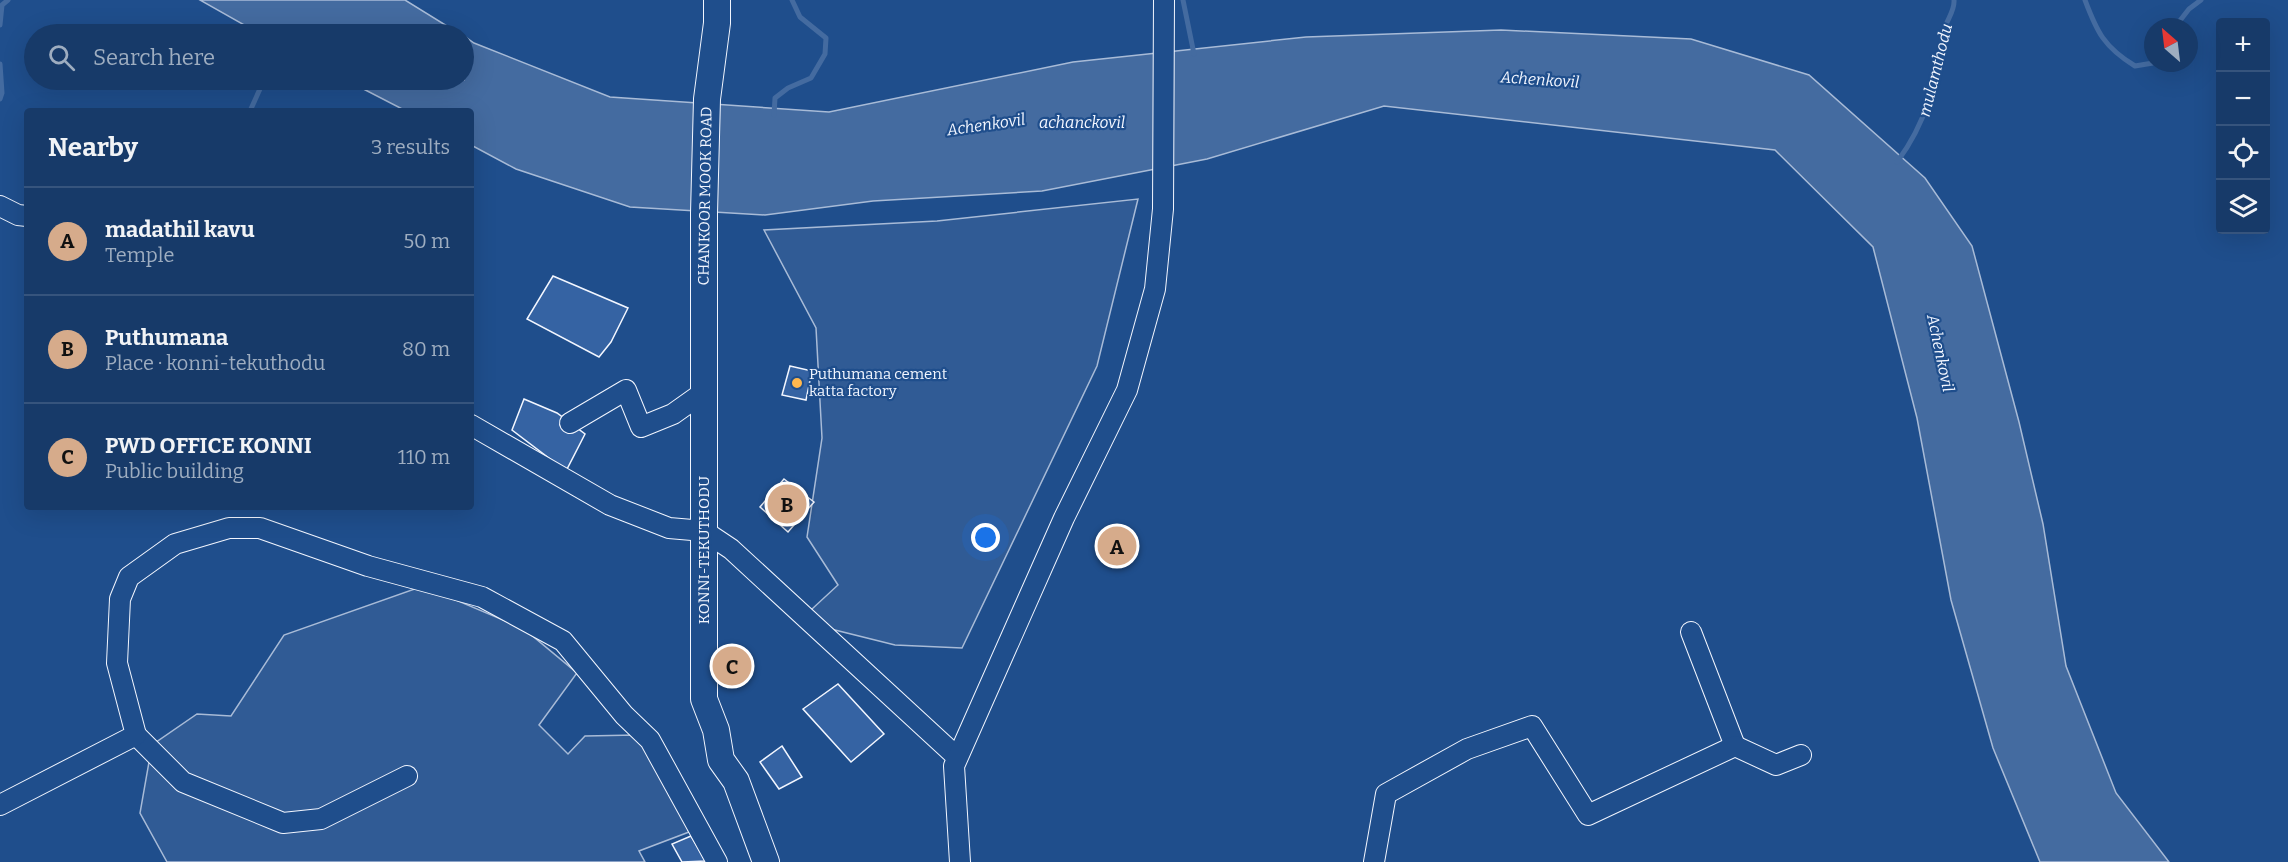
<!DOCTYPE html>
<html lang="en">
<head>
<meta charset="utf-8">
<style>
	body { margin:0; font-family:Bitter,serif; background:#244571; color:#f1f3f6 }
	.controls { position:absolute; right:18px; top:18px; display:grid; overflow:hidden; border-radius:6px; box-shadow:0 6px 24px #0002 }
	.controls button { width:54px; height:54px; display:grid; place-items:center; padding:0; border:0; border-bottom:2px solid #36547d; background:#173a69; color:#f1f3f6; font:30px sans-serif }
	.compass { position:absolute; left:2144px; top:18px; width:54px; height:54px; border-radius:50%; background:#173a69; box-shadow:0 6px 24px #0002; rotate:332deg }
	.you { position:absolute; left:986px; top:538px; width:21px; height:21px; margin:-15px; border:4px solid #fff; border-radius:50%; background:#1a73e8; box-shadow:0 0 0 9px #1a73e833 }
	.badge { display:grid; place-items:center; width:39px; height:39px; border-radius:50%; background:#d6ab8b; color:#111; font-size:20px; font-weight:700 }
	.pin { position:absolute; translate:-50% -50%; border:3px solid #fff; box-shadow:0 2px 6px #0006 }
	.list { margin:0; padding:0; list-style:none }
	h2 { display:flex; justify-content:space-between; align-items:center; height:78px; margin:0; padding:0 24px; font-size:26px }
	h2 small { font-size:20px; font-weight:400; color:#9eadc0 }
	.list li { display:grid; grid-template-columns:39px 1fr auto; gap:18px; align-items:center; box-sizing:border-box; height:108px; padding:0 24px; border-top:2px solid #36547d }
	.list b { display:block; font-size:22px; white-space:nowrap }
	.list p { margin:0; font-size:20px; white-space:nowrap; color:#9eadc0 }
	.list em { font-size:20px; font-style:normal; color:#9eadc0 }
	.icon { flex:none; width:33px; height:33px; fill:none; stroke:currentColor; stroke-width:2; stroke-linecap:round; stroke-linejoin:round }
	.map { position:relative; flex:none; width:2288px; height:862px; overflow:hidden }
	.search { position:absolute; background:#173a69; box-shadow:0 6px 24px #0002; left:24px; top:24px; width:450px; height:66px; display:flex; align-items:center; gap:15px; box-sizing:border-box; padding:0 21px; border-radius:33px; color:#9eadc0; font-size:22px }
	.panel { position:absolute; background:#173a69; box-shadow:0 6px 24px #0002; left:24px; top:108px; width:450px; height:402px; border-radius:6px }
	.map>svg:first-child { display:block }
	.built { fill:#305b95; stroke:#a8bbd7; stroke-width:1.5 }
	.water { fill:#446ba0; stroke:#a8bbd7; stroke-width:1.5 }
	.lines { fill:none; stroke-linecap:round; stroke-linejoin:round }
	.stream { stroke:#446ba0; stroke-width:5 }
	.building { fill:#3563a3; stroke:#f2f6ff; stroke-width:1.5 }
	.minor-casing { stroke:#f2f6ff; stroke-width:22 }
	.major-casing { stroke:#f2f6ff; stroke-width:28 }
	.minor { stroke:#1f4e8c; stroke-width:20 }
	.major { stroke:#1f4e8c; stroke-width:26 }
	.poi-dot { fill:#ffb74d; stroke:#1f4e8c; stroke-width:2 }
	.labels { text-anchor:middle; stroke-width:4.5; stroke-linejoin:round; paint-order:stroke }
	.street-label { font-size:15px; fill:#f2f6ff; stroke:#1f4e8c }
	.poi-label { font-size:15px; fill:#f2f6ff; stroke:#1f4e8c; text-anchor:start }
	.water-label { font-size:16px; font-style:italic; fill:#f2f6ff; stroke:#1f4e8c }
</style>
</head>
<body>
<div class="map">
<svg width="2288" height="862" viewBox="0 0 2288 862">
	<rect width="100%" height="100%" fill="#1f4e8c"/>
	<!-- built -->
	<g class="built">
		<path d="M1138 199 1097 366 962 648 895 645 799 621 838 585 807 537 822 438 816 328 764 230 937 221Z"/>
		<path d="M423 586 524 629 577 673 539 725 568 754 585 736 636 735 656 753 689 832 639 851 645 862H167L140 813 152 745 197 714 231 716 284 635Z"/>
	</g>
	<!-- water -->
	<g class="water">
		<path d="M200 0H405L460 34H260Z"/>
		<path d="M1501 30 1691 39 1809 75 1925 178 1972 246 2019 422 2043 524 2066 666 2116 793 2169 862H2040L1993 748 1951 600 1917 418 1873 247 1775 150 1384 106 1207 159 1042 191 873 201 765 215 630 207 516 169 471 145V111H406L346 80H464V36L474 43 610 97 829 112 1073 62 1306 37Z"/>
	</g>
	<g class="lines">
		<!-- stream -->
		<g class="stream">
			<path d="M1183 0 1194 54"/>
			<path d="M2085 0C2097 32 2104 47 2135 66L2153 63"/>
			<path d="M0 25 2 5 8 0"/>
			<path d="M2175 27 2189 9 2201 0"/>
			<path d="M0 64 2 93 0 99"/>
			<path d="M250 111 264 80"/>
			<path d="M774 115 775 98 788 88 811 78 825 54 826 38 800 17 792 0"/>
			<path d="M1897 162C1929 119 1935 81 1944 31 1946 20 1955 12 1954 0"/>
		</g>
	</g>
	<!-- building -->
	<g class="building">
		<path d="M553 276 628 308 611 342 599 357 527 319Z"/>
		<path d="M790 366 812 371 806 400 782 395Z"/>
		<path d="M524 399 557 413 585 434 566 471 512 430Z"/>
		<path d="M784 479 814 502 788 532 760 507Z"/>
		<path d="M838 684 884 734 851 762 803 709Z"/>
		<path d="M782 746 802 777 779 789 760 762Z"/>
		<path d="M691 836 706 861 682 862 672 844Z"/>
	</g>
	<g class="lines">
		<defs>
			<g id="minor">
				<path d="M0 206 18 215 27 216"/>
				<path d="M570 423 626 390 641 427 673 414 704 392"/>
				<path d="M471 425 610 505 669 528 704 531 731 549 957 757"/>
				<path d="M1691 632 1735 746"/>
				<path d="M136 735 183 782 283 823 321 819 407 776"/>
				<path d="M0 805 136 735 117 663 120 599 129 577 175 544 229 528H260L368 566 482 597 563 641 624 715 650 740 717 862"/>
				<path d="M960 862 954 766 1064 518 1127 390 1155 289 1163 209 1164 0"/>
				<path d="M1374 862 1386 794 1467 749 1532 726 1588 815 1735 746 1776 765 1801 755"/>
			</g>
			<path id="major" d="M717 0V23L707 99 704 213V699L716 730 721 760 736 781 766 862"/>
		</defs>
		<!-- minor casing -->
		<use href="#minor" class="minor-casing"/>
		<!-- major casing -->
		<use href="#major" class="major-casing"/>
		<!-- minor -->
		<use href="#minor" class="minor"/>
		<!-- major -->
		<use href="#major" class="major"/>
	</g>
	<!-- markers -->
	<circle class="poi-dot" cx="797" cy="383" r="6"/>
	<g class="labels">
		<!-- street labels -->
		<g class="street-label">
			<text transform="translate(705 196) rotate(-89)" y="5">CHANKOOR MOOK ROAD</text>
			<text transform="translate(704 550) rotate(-90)" y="5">KONNI-TEKUTHODU</text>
		</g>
		<!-- poi labels -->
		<g class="poi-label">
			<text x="809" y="379">Puthumana cement<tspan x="809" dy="17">katta factory</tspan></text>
		</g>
		<!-- water labels -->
		<g class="water-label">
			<text transform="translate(1935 70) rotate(-76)" y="6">mulamthodu</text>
			<text transform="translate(1540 79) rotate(4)" y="6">Achenkovil</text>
			<text x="1082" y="128">achanckovil</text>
			<text transform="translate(986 124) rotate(-8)" y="6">Achenkovil</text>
			<text transform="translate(1941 353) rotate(78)" y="6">Achenkovil</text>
		</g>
	</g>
</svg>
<div class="controls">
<button>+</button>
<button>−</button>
<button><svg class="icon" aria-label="locate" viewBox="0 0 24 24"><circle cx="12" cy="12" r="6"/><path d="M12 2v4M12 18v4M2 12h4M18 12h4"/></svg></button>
<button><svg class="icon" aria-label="layers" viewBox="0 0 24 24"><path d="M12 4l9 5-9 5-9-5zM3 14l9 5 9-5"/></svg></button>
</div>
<svg class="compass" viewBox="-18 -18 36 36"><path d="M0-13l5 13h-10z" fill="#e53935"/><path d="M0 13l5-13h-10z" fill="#9eadc0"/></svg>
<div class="you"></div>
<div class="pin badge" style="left:1117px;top:546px">A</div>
<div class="pin badge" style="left:787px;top:504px">B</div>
<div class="pin badge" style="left:732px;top:666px">C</div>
<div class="search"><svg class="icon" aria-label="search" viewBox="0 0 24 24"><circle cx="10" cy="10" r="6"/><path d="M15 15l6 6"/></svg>Search here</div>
<section class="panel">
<h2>Nearby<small>3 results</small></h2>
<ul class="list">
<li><span class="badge">A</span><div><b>madathil kavu</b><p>Temple</p></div><em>50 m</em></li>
<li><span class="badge">B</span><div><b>Puthumana</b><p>Place · konni-tekuthodu</p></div><em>80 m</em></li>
<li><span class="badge">C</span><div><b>PWD OFFICE KONNI</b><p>Public building</p></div><em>110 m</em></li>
</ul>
</section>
</div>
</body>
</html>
